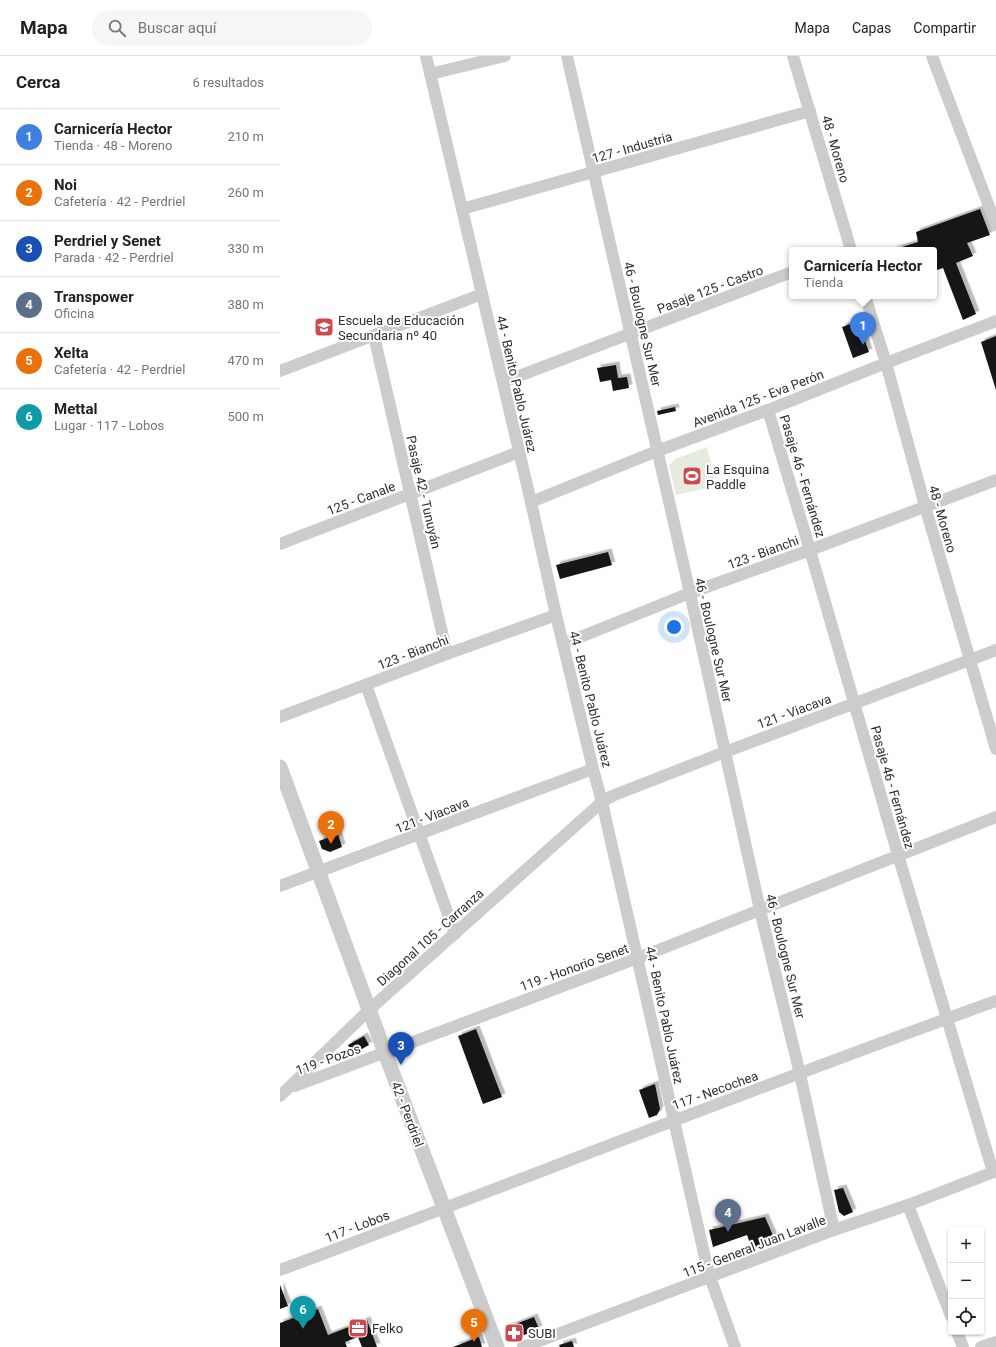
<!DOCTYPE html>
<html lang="es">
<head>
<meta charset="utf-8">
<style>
	body { margin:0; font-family:Roboto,sans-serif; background:#f6f6f6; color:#222 }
	.controls { position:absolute; right:12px; bottom:12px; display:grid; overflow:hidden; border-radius:4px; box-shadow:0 1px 3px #0004 }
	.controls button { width:36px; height:36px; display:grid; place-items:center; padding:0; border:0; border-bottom:1px solid #e0e0e0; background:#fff; color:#222; font:20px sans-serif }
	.you { position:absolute; left:394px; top:571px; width:14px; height:14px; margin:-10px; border:3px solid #fff; border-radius:50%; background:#1a73e8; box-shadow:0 0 0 6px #1a73e833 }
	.badge { display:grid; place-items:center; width:26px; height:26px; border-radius:50%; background:#0b8043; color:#fff; font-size:13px; font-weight:700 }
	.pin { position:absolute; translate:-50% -33px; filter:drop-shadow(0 1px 2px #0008) }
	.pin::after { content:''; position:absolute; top:21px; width:14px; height:12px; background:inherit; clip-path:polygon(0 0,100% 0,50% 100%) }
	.popup { position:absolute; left:509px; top:191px; width:148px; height:52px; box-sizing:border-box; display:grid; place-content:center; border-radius:4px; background:#fff; filter:drop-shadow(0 1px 3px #0005); font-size:13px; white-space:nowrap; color:#767676 }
	.popup b { font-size:15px; color:#222 }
	.popup::after { content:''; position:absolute; left:50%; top:100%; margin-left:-8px; border:8px solid transparent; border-top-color:#fff }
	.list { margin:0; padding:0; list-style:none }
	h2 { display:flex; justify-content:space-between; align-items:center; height:52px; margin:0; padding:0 16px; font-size:17px }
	h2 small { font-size:13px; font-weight:400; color:#767676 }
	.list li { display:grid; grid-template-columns:26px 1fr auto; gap:12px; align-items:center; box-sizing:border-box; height:56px; padding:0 16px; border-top:1px solid #e0e0e0 }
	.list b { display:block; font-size:15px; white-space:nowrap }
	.list p { margin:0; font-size:13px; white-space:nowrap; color:#767676 }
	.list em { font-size:13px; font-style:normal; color:#767676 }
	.icon { flex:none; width:22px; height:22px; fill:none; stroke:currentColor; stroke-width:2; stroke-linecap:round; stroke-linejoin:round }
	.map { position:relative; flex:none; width:716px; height:1291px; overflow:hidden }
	header { display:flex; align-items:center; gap:24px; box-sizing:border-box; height:56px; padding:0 20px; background:#fff; border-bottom:1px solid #e0e0e0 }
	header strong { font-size:19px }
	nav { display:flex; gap:22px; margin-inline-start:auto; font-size:14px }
	.search { width:280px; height:36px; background:#f6f6f6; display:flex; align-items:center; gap:10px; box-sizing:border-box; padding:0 14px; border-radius:22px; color:#767676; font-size:15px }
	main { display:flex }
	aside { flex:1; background:#fff }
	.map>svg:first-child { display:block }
	.green { fill:#e5ebdf }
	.building { fill:#161616; filter:url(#shadow) }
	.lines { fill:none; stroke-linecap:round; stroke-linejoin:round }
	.minor { stroke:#ccc; stroke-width:12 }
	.tertiary { stroke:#ccc; stroke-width:15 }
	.labels { text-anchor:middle; stroke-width:4; stroke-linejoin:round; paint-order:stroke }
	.street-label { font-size:13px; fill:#2f2f2f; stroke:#fff }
	.poi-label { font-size:13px; fill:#2f2f2f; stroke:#fff; text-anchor:start }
</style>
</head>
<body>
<header>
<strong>Mapa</strong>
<div class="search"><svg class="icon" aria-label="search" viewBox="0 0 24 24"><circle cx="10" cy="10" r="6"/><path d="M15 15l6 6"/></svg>Buscar aquí</div>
<nav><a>Mapa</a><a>Capas</a><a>Compartir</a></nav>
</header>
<main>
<aside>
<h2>Cerca<small>6 resultados</small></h2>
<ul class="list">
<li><span class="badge" style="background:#3f7fe0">1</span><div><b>Carnicería Hector</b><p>Tienda · 48 - Moreno</p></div><em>210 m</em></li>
<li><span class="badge" style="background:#e8710a">2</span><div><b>Noi</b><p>Cafetería · 42 - Perdriel</p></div><em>260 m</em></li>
<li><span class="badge" style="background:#1a4fb4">3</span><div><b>Perdriel y Senet</b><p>Parada · 42 - Perdriel</p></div><em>330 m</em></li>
<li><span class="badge" style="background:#5c6f8a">4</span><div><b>Transpower</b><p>Oficina</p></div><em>380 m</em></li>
<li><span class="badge" style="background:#e8710a">5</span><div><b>Xelta</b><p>Cafetería · 42 - Perdriel</p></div><em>470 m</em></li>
<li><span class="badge" style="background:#0f9aa8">6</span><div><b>Mettal</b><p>Lugar · 117 - Lobos</p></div><em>500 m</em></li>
</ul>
</aside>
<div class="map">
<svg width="716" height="1291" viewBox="0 0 716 1291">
	<defs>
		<filter id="shadow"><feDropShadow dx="3.5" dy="-3.5" stdDeviation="0" flood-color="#0004"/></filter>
	</defs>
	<rect width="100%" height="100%" fill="#fff"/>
	<!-- green -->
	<path class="green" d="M427 391 436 430 396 439 389 410 395 403Z"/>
	<!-- building -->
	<g class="building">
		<path d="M700 153 710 179 687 187 693 200 676 207 696 258 683 264 663 212 654 215V194H612L638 186 636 176Z"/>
		<path d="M578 265 589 296 573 302 562 271Z"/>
		<path d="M716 280V334L701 286Z"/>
		<path d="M336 309 338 322 347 321 349 332 333 335 331 324 320 326 317 312Z"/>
		<path d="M395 351 396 355 378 359 377 355Z"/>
		<path d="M328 496 332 509 280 523 276 509Z"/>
		<path d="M58 778 62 791 50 796 42 793 39 785Z"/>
		<path d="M196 973 222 1041 203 1048 178 980Z"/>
		<path d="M84 980 89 989 73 998 68 989Z"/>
		<path d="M375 1028 380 1053 377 1059 369 1062 359 1034Z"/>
		<path d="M563 1132 573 1156 564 1160 559 1156 554 1134Z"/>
		<path d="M485 1161 495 1184 472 1193 467 1179 433 1191 429 1174Z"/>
		<path d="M0 1229 8 1250 0 1253Z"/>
		<path d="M38 1253 48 1279 87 1264 97 1291H82L78 1281 65 1286 67 1291H0V1267Z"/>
		<path d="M254 1261 259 1273 234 1283 228 1280 225 1272Z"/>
		<path d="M199 1281 202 1291H173Z"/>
		<path d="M292 1285 294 1291H280L279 1289Z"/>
	</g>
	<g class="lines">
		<!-- minor -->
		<g class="minor">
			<path d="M146 0 251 446 276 559 313 713 322 746 426 1206 430 1221 455 1291"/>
			<path d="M287 0 410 537 480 854 520 1018 554 1174"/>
			<path d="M513 0 571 194"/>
			<path d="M652 0 716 169"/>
			<path d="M150 18 225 0"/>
			<path d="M182 153 530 55"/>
			<path d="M585 240 606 307 645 450 716 693"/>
			<path d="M94 280 167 598"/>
			<path d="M0 315 202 238"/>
			<path d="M223 326 512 216"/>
			<path d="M488 354 530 494 618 799 713 1116"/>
			<path d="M251 446 377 395 488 354 606 307 716 265"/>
			<path d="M0 488 239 396"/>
			<path d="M283 588 410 537 530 494 716 424"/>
			<path d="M86 629 175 878"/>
			<path d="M0 661 167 598 276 559"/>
			<path d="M0 830 313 713"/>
			<path d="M15 1030 358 902 716 761"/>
			<path d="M0 1040 89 954 322 746 332 740 445 696 716 594"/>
			<path d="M628 1149 671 1260"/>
			<path d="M0 1214C239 1125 476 1031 716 945"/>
			<path d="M677 1276 683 1291"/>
			<path d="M243 1291 554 1174 628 1149 716 1115"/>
			<path d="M701 1291 716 1286"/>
		</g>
		<!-- tertiary -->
		<path class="tertiary" d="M0 711 105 997 217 1291"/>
	</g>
	<!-- icons -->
	<defs>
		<symbol id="school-square" viewBox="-11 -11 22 22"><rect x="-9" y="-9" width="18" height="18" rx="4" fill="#d1474e" stroke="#fff"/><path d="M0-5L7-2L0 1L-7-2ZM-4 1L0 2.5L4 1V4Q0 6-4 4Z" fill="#fff"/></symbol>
		<symbol id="stadium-square" viewBox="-11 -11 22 22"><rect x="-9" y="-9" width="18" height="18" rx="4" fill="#d1474e" stroke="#fff"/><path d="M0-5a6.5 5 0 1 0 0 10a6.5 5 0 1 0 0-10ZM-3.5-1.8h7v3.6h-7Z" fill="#fff"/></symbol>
		<symbol id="office-square" viewBox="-11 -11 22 22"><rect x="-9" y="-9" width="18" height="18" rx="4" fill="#d1474e" stroke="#fff"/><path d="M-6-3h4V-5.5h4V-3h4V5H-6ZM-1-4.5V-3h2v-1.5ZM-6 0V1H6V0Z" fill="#fff"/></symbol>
		<symbol id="pharmacy-square" viewBox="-11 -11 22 22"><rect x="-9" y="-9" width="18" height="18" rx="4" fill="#d1474e" stroke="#fff"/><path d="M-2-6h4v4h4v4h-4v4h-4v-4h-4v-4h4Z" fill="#fff"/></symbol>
	</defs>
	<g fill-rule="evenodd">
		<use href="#school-square" x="33" y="260" width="22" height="22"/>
		<use href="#stadium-square" x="401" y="409" width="22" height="22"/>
		<use href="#office-square" x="67" y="1261" width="22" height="22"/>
		<use href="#pharmacy-square" x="223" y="1266" width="22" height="22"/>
	</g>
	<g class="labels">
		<!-- street labels -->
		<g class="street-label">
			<text transform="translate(352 91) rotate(-16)" y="5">127 - Industria</text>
			<text transform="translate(556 93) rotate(74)" y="5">48 - Moreno</text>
			<text transform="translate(430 233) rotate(-21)" y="5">Pasaje 125 - Castro</text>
			<text transform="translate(363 268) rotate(77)" y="5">46 - Boulogne Sur Mer</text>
			<text transform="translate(237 328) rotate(77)" y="5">44 - Benito Pablo Juárez</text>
			<text transform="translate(478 342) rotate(-21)" y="5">Avenida 125 - Eva Perón</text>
			<text transform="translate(523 420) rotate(73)" y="5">Pasaje 46 - Fernández</text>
			<text transform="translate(144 436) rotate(77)" y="5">Pasaje 42 - Tunuyán</text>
			<text transform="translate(81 442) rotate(-21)" y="5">125 - Canale</text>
			<text transform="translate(663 463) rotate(74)" y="5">48 - Moreno</text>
			<text transform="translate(483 496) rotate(-20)" y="5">123 - Bianchi</text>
			<text transform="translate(434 584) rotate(77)" y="5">46 - Boulogne Sur Mer</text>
			<text transform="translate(133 596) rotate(-21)" y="5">123 - Bianchi</text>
			<text transform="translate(311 643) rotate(76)" y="5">44 - Benito Pablo Juárez</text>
			<text transform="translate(514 655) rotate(-20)" y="5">121 - Viacava</text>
			<text transform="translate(613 731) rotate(74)" y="5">Pasaje 46 - Fernández</text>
			<text transform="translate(152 759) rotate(-21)" y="5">121 - Viacava</text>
			<text transform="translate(150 881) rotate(-42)" y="5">Diagonal 105 - Carranza</text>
			<text transform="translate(506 900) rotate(76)" y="5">46 - Boulogne Sur Mer</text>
			<text transform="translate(294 911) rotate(-20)" y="5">119 - Honorio Senet</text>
			<text transform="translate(385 959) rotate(78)" y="5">44 - Benito Pablo Juárez</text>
			<text transform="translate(48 1003) rotate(-20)" y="5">119 - Pozos</text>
			<text transform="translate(435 1034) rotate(-20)" y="5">117 - Necochea</text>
			<text transform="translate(128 1058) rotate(69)" y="5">42 - Perdriel</text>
			<text transform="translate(77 1170) rotate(-21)" y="5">117 - Lobos</text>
			<text transform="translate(474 1190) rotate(-21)" y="5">115 - General Juan Lavalle</text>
		</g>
		<!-- poi labels -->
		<g class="poi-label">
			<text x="58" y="269">Escuela de Educación<tspan x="58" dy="15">Secundaria nº 40</tspan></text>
			<text x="426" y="418">La Esquina<tspan x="426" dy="15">Paddle</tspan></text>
			<text x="92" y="1277">Felko</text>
			<text x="248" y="1282">SUBI</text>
		</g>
	</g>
</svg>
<div class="controls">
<button>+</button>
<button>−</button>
<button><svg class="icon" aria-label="locate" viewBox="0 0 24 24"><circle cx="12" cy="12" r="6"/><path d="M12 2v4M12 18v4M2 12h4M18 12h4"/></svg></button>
</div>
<div class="you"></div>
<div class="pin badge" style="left:583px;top:289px;background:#3f7fe0">1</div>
<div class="popup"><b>Carnicería Hector</b>Tienda</div>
<div class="pin badge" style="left:51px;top:788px;background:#e8710a">2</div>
<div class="pin badge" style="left:121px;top:1009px;background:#1a4fb4">3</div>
<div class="pin badge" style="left:448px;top:1176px;background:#5c6f8a">4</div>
<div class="pin badge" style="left:194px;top:1286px;background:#e8710a">5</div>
<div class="pin badge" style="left:23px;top:1273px;background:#0f9aa8">6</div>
</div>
</main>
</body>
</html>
